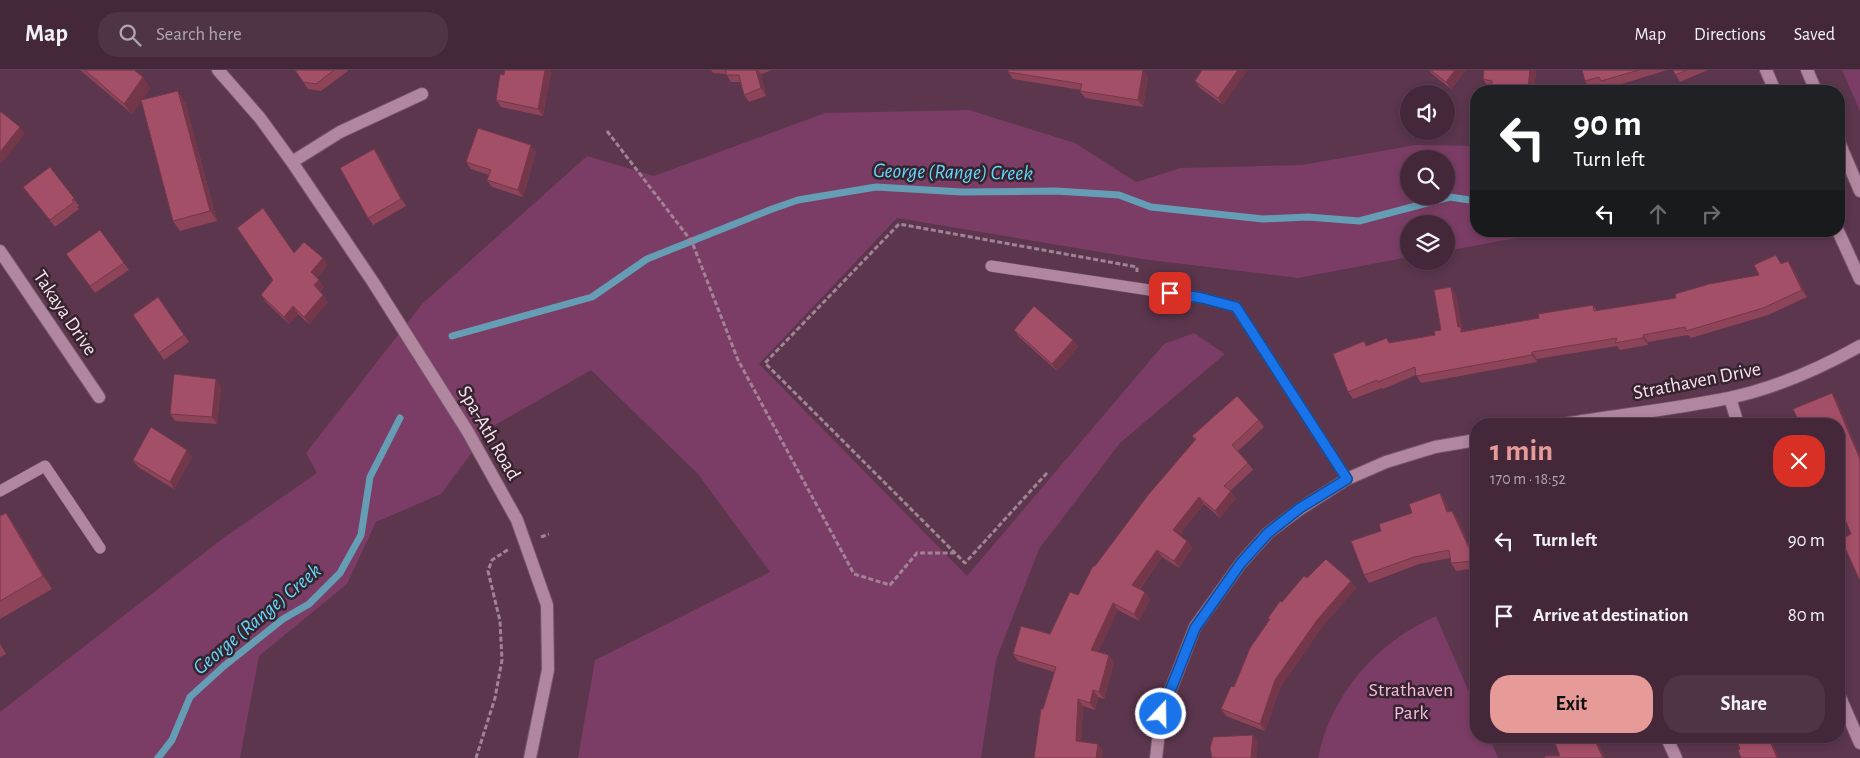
<!DOCTYPE html>
<html lang="en">
<head>
<meta charset="utf-8">
<style>
  body { margin:0; font-family:"Alegreya Sans",sans-serif; background:#4e3445; color:#f1f3f6; height:100vh; display:flex; flex-direction:column; font-size:19px; white-space:nowrap }
  * { box-sizing:border-box; margin:0 }
  p { font-size:16px; color:#afa6af }
  .icon { flex:none; width:28px; height:28px; fill:none; stroke:currentColor; stroke-width:2; stroke-linecap:round; stroke-linejoin:round }
  .map { position:relative; flex:1; overflow:hidden }
  .sheet { position:absolute; left:1470px; top:348px; width:375px; height:325px; display:flex; flex-direction:column; background:#44283a; border-radius:20px; box-shadow:0 2px 8px #0003,0 0 0 1px #5c4454 }
  .sheet>* { flex:none }
  .hud { position:absolute; left:1470px; top:15px; width:375px; height:152px; border-radius:20px; box-shadow:0 2px 8px #0003,0 0 0 1px #5c4454; background:#202124; color:#fff; overflow:hidden }
  .controls { position:absolute; left:1400px; top:15px; display:grid; gap:10px }
  .controls a { display:grid; place-items:center; width:55px; height:55px; border-radius:50%; background:#44283a; box-shadow:0 2px 8px #0003,0 0 0 1px #5c4454; font-size:25px }
  .pin { position:absolute; display:grid; place-items:center; width:42px; height:42px; color:#fff; margin:-21px; border-radius:10px; box-shadow:0 2px 8px #0006 }
  .me { position:absolute; width:55px; margin:-28px; rotate:21deg; stroke-linejoin:round; filter:drop-shadow(0 0 4px #0008) }
  .turn { display:flex; align-items:center; gap:18px; height:105px; padding:0 20px; font-size:22px }
  .turn .icon { width:65px; height:65px; stroke-width:2.5 }
  .turn b { display:block; font-size:35px; line-height:42px }
  .lanes { display:flex; align-items:center; height:48px; padding:0 20px; background:#0003; justify-content:center; gap:25px; direction:ltr }
  .lanes .off { opacity:.35 }
  .round { display:grid; place-items:center; flex:none; width:52px; height:52px; border-radius:20px; background:#4e3445 }
  .overview { display:flex; align-items:center; justify-content:space-between; height:85px; padding:0 20px }
  h1 { font-size:30px; font-weight:600; line-height:38px; color:#e69b98 }
  .primary-button { display:flex; gap:10px; margin-top:auto; padding:10px 20px }
  .primary-button a { flex:1; height:58px; border-radius:20px; background:#e69b98; color:#111; font-size:20px; font-weight:600; line-height:58px; text-align:center }
  .primary-button a+a { background:#4e3445; color:#f1f3f6 }
  ul { padding:0; list-style:none }
  li { display:flex; align-items:center; gap:15px; height:75px; padding:0 20px }
  li div { flex:1 }
  li b { display:block; font-size:19px }
  li em { font-style:normal }
  header { display:flex; align-items:center; gap:30px; box-sizing:border-box; height:70px; padding:0 25px; background:#44283a; border-bottom:1px solid #5c4454 }
  header strong { font-size:24px }
  nav { display:flex; gap:28px; margin-inline-start:auto; font-size:18px }
  .search { width:350px; height:45px; background:#4e3445; display:flex; align-items:center; gap:12px; box-sizing:border-box; padding:0 18px; border-radius:20px; color:#afa6af; font-size:19px }
  .map>svg:first-child { display:block }
</style>
</head>
<body>
<header>
<strong>Map</strong>
<div class="search"><svg class="icon" aria-label="search" viewBox="0 0 24 24"><circle cx="10" cy="10" r="6"/><path d="M15 15l6 6"/></svg>Search here</div>
<nav><a>Map</a><a>Directions</a><a>Saved</a></nav>
</header>
<div class="map">
<svg width="1860" height="688" viewBox="0 0 1860 688">
  <rect width="100%" height="100%" fill="#5b364d"/>
  <path fill="#7b3d65" fill-rule="evenodd" d="M1842,0H1860V41Z
    M969,40L1075,73L1136,112L1181,98L1302,95L1416,75L1476,76V161H1555L1446,181V154H1409V187L1298,208L1142,189L897,148L759,294L967,506L1164,274L1194,263L1225,284L1120,373L1039,479L996,590L981,688H578L595,590L770,502L698,404L591,300L490,358L441,424L376,452L347,514L259,586L240,688H0V642L222,469L317,403L306,383L422,234L587,86L654,106L825,43ZM1409,89H1446V126H1409Z
    M1436,546L1476,638V666H1489L1498,688H1318C1331,624 1377,572 1436,546Z"/>
  <g fill="none" stroke-linecap="round" stroke-linejoin="round">
    <path stroke="#649db4" stroke-width="7" d="M452,266L592,227L647,189L772,139L798,130L876,117L962,122L1056,121L1119,125L1151,137L1263,149L1308,147L1359,151L1450,127L1476,131
      M158,688L172,670L190,627L224,596L283,549L309,534L340,503L361,465L370,407L400,348"/>
    <g stroke="#745468" stroke-width="12">
      <path id="lane" d="M991,196L1202,228L1236,237L1347,409
        M0,421L45,396L100,478"/>
    </g>
    <g stroke="#745468" stroke-width="14">
      <path id="street" d="M218,0L260,48L292,92L373,212L468,362L517,450L547,535L548,600L530,688
        M292,92L340,62L422,24
        M0,181L99,327
        M1730,328L1738,354
        M1564,354C1619,345 1675,339 1729,328C1776,318 1819,299 1860,276
        M1839,625L1860,673
        M1666,666L1676,688
        M1156,688L1161,645L1195,557L1241,493L1268,463L1300,439L1347,409L1386,392L1435,377L1476,370"/>
    </g>
    <g stroke="#745468" stroke-width="14">
      <path id="secondary" d="M1766,0L1775,21
        M1807,0L1816,21
        M1839,72L1860,121
        M1838,161L1860,209"/>
    </g>
    <path stroke="#a28396" stroke-width="3" stroke-dasharray="5 2.5" stroke-linecap="butt" d="M607,61L692,172L738,290L854,504L890,515L917,483H955
      M1047,403L965,493L765,293L899,154L1137,197V202
      M541,467L549,464
      M476,688L495,628L502,590L500,551L488,501L492,490L509,479"/>
    <use href="#lane" stroke="#b1869f" stroke-width="11"/>
    <use href="#street" stroke="#b1869f" stroke-width="12"/>
    <use href="#secondary" stroke="#b1869f" stroke-width="12"/>
  </g>
  <path fill="#8d4459" d="M80,0H134L150,18L132,44Z
    M295,0H348V1L321,21L308,19Z
    M505,0H550L551,2L543,46L501,37L496,30L504,5Z
    M711,0H772L761,4L766,26L749,32L744,25L740,12H731L726,4L713,3Z
    M1143,0L1148,7L1143,37L1085,28L1080,21L1081,20L1013,9L1008,2Z
    M1202,0L1223,35L1200,18L1195,11Z
    M1429,0H1466L1451,19L1432,4Z
    M1536,0L1534,21H1493L1491,17H1488L1483,9Z
    M1582,0H1667L1606,19L1603,14L1590,19L1585,11Z
    M1673,0H1708L1680,12Z
    M185,31L217,151L180,161L173,151Z
    M374,79L379,86L406,136L373,155L368,148Z
    M536,82L523,127L492,117L487,110L489,105L471,99L466,92Z
    M50,97L79,136L77,137L79,139L55,157L23,117Z
    M100,160L129,200L95,223L71,191Z
    M294,183L323,188L327,195L317,208L324,217L320,221L328,232L309,254L298,244L289,254L266,232L261,225Z
    M1781,192L1782,194L1793,198L1807,227L1768,245L1691,268L1688,265L1648,272V275L1620,280L1617,276L1537,289V292L1421,313L1416,305L1383,319L1382,318L1353,329L1348,322L1364,271L1367,276L1435,265L1441,260L1456,224L1462,259L1464,261L1539,248L1593,235L1597,241L1676,228L1759,205Z
    M158,227L189,272L164,290L133,245Z
    M1014,260L1073,270L1078,277L1057,301L1019,267Z
    M221,316L217,354L175,351L170,344Z
    M1259,350L1264,357L1238,381L1248,393L1253,400L1230,421L1236,428L1220,448L1204,434L1179,465L1187,471L1192,478L1179,498L1162,487L1140,519L1145,522L1150,529L1139,551L1118,540L1098,582L1114,592L1104,629L1098,627L1095,640L1083,636L1081,672L1103,681L1034,688L1043,639L1054,602L1018,591L1013,584L1050,564L1078,525L1095,496L1195,370L1192,366Z
    M192,387L174,419L138,397L133,390Z
    M1440,423L1445,430L1449,442L1457,448L1476,490V498L1456,501L1451,493L1450,488L1419,494L1369,513L1364,505L1381,461L1412,443Z
    M6,443L15,456L52,519L0,549V446Z
    M1307,508L1351,511L1356,518L1322,557L1280,618L1265,661L1226,646L1221,639L1270,550L1268,548Z
    M0,574L6,584L0,587Z"/>
  <path fill="#733749" d="M545,0H550L551,2L543,46L538,39Z
    M756,0H758L761,4L766,26L761,18Z
    M1143,0L1148,7L1143,37L1138,30Z
    M1238,0H1248L1223,35L1218,28Z
    M1455,0H1466L1451,19L1446,12Z
    M1530,0H1536L1534,21H1531L1528,18Z
    M143,7L150,18L132,44L124,34Z
    M1511,15L1515,21H1511L1509,20Z
    M178,21L185,31L217,151L210,141Z
    M20,57L25,64L0,95V82Z
    M531,75L536,82L523,127L518,120Z
    M374,79L379,86L406,136L401,129Z
    M323,188L327,195L316,209L311,202Z
    M1788,191L1793,198L1807,227L1802,220Z
    M319,210L324,217L319,222L314,215Z
    M1451,217L1456,224L1462,259L1466,264V269L1458,257Z
    M323,225L328,232L309,254L304,247Z
    M293,236L298,244L289,254L284,247Z
    M1643,265L1648,272V275L1643,268Z
    M1073,270L1078,277L1057,301L1052,294Z
    M1532,282L1537,289V292L1532,285Z
    M216,309L221,316L217,354L212,347Z
    M1832,323L1837,330L1860,384V389Z
    M187,380L192,387L174,419L170,412Z
    M1231,421L1236,428L1220,448L1215,441Z
    M1440,423L1445,430L1452,449L1447,442Z
    M1199,427L1204,434L1178,467L1173,460Z
    M1452,441L1457,448L1476,490V492Z
    M6,443L15,456L52,519L43,506Z
    M1187,471L1192,478L1179,498L1174,491Z
    M1157,480L1162,487L1137,522L1132,515Z
    M1351,511L1356,518L1322,557L1280,618L1265,661L1260,654L1275,610L1317,550Z
    M1145,522L1150,529L1139,551L1134,544Z
    M1113,533L1118,540L1096,587L1091,580Z
    M1109,585L1114,592L1104,629L1099,622Z
    M1093,620L1098,627L1095,640L1090,633Z
    M1078,629L1083,636L1081,678L1076,671Z
    M1253,665L1258,672L1257,688H1251Z
    M1593,666H1595L1605,688H1603Z
    M1768,666H1770L1779,688H1777Z
    M1098,674L1103,681L1102,688H1096Z"/>
  <path fill="#a44f68" stroke="#733749" d="M85,0H134L143,7L124,34Z
    M295,0H334L316,14L303,12Z
    M505,0H545L538,39L496,30L500,4L504,5Z
    M726,0H756L761,18L744,25L739,5H726Z
    M1008,0H1143L1138,30L1080,21L1082,14L1008,2Z
    M1202,0H1238L1218,28L1195,11Z
    M1430,0H1455L1446,12Z
    M1484,0H1530L1528,18L1511,15L1509,20L1491,18L1492,11L1483,9Z
    M1582,0H1639L1601,11L1599,7L1585,11Z
    M1673,0H1687L1675,5Z
    M178,21L210,141L173,151L141,30Z
    M0,41L20,57L0,82Z
    M478,58L531,75L518,120L487,110L491,100L466,92Z
    M374,79L401,129L368,148L340,98Z
    M50,97L74,128L72,130L74,132L50,150L23,117Z
    M263,138L294,183L304,172L323,188L311,202L319,210L314,215L323,225L304,247L293,236L284,247L261,225L273,210L237,158Z
    M100,160L124,193L90,216L66,184Z
    M1776,185L1781,194L1788,191L1802,220L1763,238L1686,261L1685,257L1643,265V268L1615,273L1617,268L1532,282V285L1416,306L1415,297L1378,312L1377,310L1348,322L1333,284L1364,271L1366,276L1387,268L1389,273L1435,265L1434,261L1441,260L1434,220L1451,217L1458,257H1461V262L1539,248L1538,244L1593,235L1594,241L1676,228L1675,224L1709,214L1759,205L1754,195Z
    M158,227L184,265L159,283L133,245Z
    M1034,236L1073,270L1052,294L1014,260Z
    M174,304L216,309L212,347L170,344Z
    M1832,323L1860,389V511L1841,469L1851,464L1839,435V354H1800L1793,339Z
    M1237,326L1259,350L1232,375L1248,393L1224,416L1231,421L1215,441L1199,427L1173,460L1187,471L1174,491L1157,480L1132,515L1145,522L1134,544L1113,533L1091,580L1109,585L1099,622L1093,620L1090,633L1078,629L1076,671L1098,674L1096,688H1034L1041,639H1043L1056,597L1013,584L1021,556L1050,564L1070,522L1078,525L1093,496H1095L1148,425L1196,369L1192,366Z
    M151,357L187,380L170,412L133,390Z
    M1440,423L1447,442L1452,441L1475,491L1451,493L1449,480L1414,487L1364,505L1351,471L1381,461L1379,454L1412,443L1409,434Z
    M6,443L43,506L0,531V446Z
    M1326,489L1351,511L1317,550L1275,610L1260,654L1221,639L1231,616L1234,617L1250,578L1270,549L1268,548L1280,531L1282,532L1304,506L1307,508Z
    M1253,665L1251,688H1212L1210,678L1213,667Z
    M1552,666H1593L1603,688H1545V686H1560Z
    M1735,666H1768L1777,688H1741L1738,680L1740,679Z"/>
  <g fill="none" stroke-linecap="round" stroke-linejoin="round">
    <g stroke="#114b97" stroke-width="12">
      <path id="route" d="M1161,644L1195,558L1241,493L1268,463L1300,438L1347,409L1236,237L1202,228L1170,223"/>
    </g>
    <use href="#route" stroke="#1a73e8" stroke-width="9"/>
  </g>
  <g text-anchor="middle" dominant-baseline="central" stroke-width="5" stroke-linejoin="round" paint-order="stroke">
    <g font-size="20" fill="#fbe3f1" stroke="#35242e">
      <text transform="translate(65 243) rotate(56)">Takaya Drive</text>
      <text transform="translate(1697 311) rotate(-11)">Strathaven Drive</text>
      <text transform="translate(489 363) rotate(60)">Spa-Ath Road</text>
    </g>
    <g font-size="20" fill="#f8b9df" stroke="#35242e">
      <text x="1411" y="620">Strathaven<tspan x="1411" dy="23">Park</tspan></text>
    </g>
    <g font-size="21" font-style="italic" fill="#63d6fc" stroke="#35242e">
      <text transform="translate(953 102) rotate(1)">George (Range) Creek</text>
      <text transform="translate(257 549) rotate(-40)">George (Range) Creek</text>
    </g>
  </g>
</svg>
<div class="controls">
<a><svg class="icon" aria-label="sound" viewBox="0 0 24 24"><path d="M4 9h4l5-4v14l-5-4H4zM17 9q2 3 0 6"/></svg></a>
<a><svg class="icon" aria-label="search" viewBox="0 0 24 24"><circle cx="10" cy="10" r="6"/><path d="M15 15l6 6"/></svg></a>
<a><svg class="icon" aria-label="layers" viewBox="0 0 24 24"><path d="M12 4l9 5-9 5-9-5zM3 14l9 5 9-5"/></svg></a>
</div>
<div class="pin" style="left:1170px;top:223px;background:#d93025"><svg class="icon" aria-label="arrive" viewBox="0 0 24 24"><path d="M6 21V4h12l-3 4 3 4H6"/></svg></div>
<svg class="me" style="left:1161px;top:644px" viewBox="-20 -20 40 40"><circle r="17" fill="#1a73e8" stroke="#fff" stroke-width="3"/><path d="M0-11L8 9 0 5-8 9z" fill="#fff"/></svg>
<div class="hud">
<div class="turn"><svg class="icon" aria-label="left" viewBox="0 0 24 24"><path d="M17 20v-9H6M10 6l-5 5 5 5"/></svg><div><b>90 m</b>Turn left</div></div>
<div class="lanes"><svg class="icon" aria-label="left" viewBox="0 0 24 24"><path d="M17 20v-9H6M10 6l-5 5 5 5"/></svg><svg class="icon off" aria-label="ahead" viewBox="0 0 24 24"><path d="M12 20V5M6 11l6-6 6 6"/></svg><svg class="icon off" aria-label="right" viewBox="0 0 24 24"><path d="M7 20v-9h11M14 6l5 5-5 5"/></svg></div>
</div>
<section class="sheet">
<div class="overview"><div><h1>1 min</h1><p>170 m · 18:52</p></div><a class="round" style="background:#d93025;color:#fff"><svg class="icon" aria-label="close" viewBox="0 0 24 24"><path d="M6 6l12 12M18 6L6 18"/></svg></a></div>
<ul>
<li><svg class="icon" aria-label="left" viewBox="0 0 24 24"><path d="M17 20v-9H6M10 6l-5 5 5 5"/></svg><div><b>Turn left</b></div><em>90 m</em></li>
<li><svg class="icon" aria-label="arrive" viewBox="0 0 24 24"><path d="M6 21V4h12l-3 4 3 4H6"/></svg><div><b>Arrive at destination</b></div><em>80 m</em></li>
</ul>
<div class="primary-button"><a>Exit</a><a>Share</a></div>
</section>
</div>
</body>
</html>
